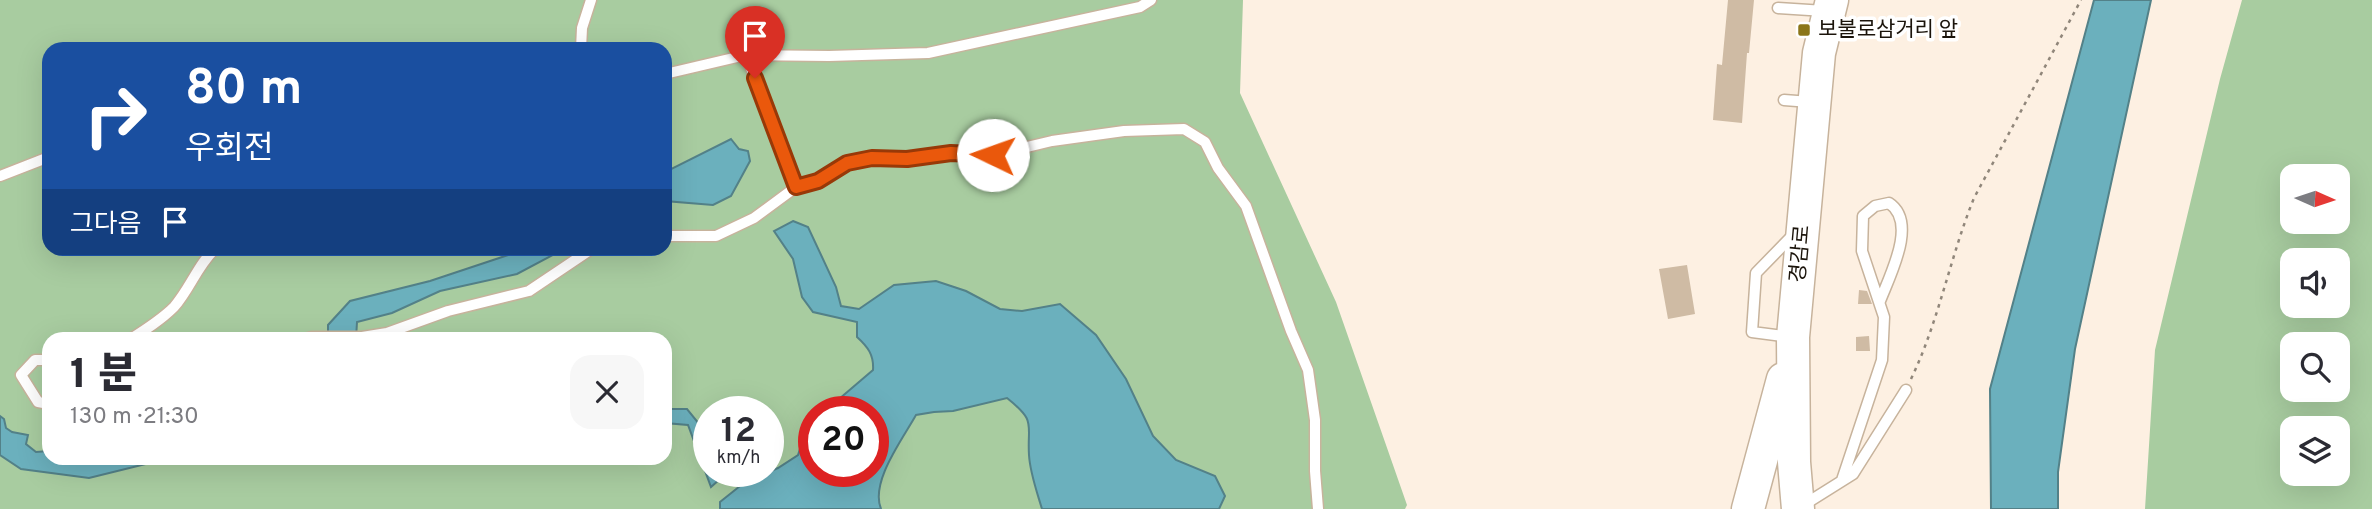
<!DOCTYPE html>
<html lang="ko">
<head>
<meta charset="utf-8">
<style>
  body { margin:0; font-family:Overpass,"Noto Sans KR",sans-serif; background:#f7f7f7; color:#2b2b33; height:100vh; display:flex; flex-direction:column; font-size:26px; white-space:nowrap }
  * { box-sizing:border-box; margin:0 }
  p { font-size:23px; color:#7c7c81 }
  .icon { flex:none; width:38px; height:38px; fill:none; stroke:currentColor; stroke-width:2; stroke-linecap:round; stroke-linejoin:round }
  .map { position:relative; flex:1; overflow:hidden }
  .panel { position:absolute; left:42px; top:332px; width:630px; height:133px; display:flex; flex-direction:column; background:#fff; border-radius:21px; box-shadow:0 7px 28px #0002 }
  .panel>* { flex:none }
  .hud { position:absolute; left:42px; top:42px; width:630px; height:214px; border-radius:21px; box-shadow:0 7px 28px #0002; background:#1a4fa0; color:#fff; overflow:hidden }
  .needle { width:46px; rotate:93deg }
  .controls { position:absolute; left:2280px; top:164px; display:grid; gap:14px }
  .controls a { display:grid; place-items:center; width:70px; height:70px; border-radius:14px; background:#fff; box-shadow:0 7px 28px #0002; font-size:35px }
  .speed { position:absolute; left:693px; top:396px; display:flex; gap:14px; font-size:35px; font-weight:700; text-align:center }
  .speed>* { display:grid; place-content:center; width:91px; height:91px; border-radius:50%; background:#fff; box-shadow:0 7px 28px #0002; line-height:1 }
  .speed small { font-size:18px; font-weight:400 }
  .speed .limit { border:10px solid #d22; background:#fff; color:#111 }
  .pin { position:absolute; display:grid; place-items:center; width:60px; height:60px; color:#fff; margin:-72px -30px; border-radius:50% 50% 50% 0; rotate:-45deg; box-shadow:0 0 7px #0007 }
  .pin .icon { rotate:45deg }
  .me { position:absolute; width:77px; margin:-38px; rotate:273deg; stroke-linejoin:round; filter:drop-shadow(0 0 5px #0008) }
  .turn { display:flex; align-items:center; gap:24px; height:147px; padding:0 28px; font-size:32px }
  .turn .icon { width:91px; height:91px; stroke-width:2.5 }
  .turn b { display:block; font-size:49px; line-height:60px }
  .then { display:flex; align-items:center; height:66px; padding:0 28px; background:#0003; gap:14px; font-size:26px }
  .round { display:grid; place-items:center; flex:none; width:74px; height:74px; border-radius:21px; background:#f7f7f7 }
  .headline { display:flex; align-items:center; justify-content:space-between; height:119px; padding:0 28px }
  h1 { font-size:42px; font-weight:800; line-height:52px }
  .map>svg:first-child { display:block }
</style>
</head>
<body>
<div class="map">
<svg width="2372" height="509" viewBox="0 0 2372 509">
  <rect width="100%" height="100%" fill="#fdf0e2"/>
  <path fill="#a8cca0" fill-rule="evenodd" d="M0,0H1243L1240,93L1336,302L1407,505L1405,509H0ZM49,49H665V248H49ZM49,340H665V458H49ZM709,411H768V471H709ZM814,411H873V471H814Z
    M2242,0H2372V509H2145L2155,350L2220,79ZM2292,177H2338V222H2292ZM2292,261H2338V306H2292ZM2292,345H2338V390H2292ZM2292,429H2338V474H2292Z"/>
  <path fill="#6bb0bd" stroke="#538188" stroke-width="2" d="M2094,0H2151L2075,349L2058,472V509H1991L1990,389Z
    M731,139L739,149L748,151L750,161L731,196L713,205L665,201V172Z
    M793,221L808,227L836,287L841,306L859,309L894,285L936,281L966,291L1000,309L1022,311L1060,304L1096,335L1126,379L1153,436L1176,460L1215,476L1225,496L1219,509H1042C1037,492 1030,473 1029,455C1027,423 1037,422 1007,398L953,411L934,412L916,415C902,440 870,482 881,509H720V502L745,482L778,468L798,455L803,440L814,423V471H873V411H825L873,370C874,355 868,347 857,337V322L813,312L802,297L793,259L774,231Z
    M526,249H564L517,274L440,291L392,313L357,322L356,339H328V325L350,301L430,281Z
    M665,409H687L709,436V471H729L711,487L688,425L665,423Z
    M0,416L4,419L6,428L12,432L28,435L26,444L36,452L49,451V458L57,459L61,462L103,458L166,459L89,478L21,469L0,455Z"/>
  <path fill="#cfbba4" d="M1728,0H1754L1749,53H1747L1742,123L1713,120L1717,64L1722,65Z
    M1687,265L1695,314L1668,319L1659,269Z
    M1859,290L1867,291L1872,304H1858Z
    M1869,336L1870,351H1856V337Z"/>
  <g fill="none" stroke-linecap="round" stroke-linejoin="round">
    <g stroke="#c7b39c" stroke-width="13">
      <path id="lane" d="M1778,8L1825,11
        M581,49L582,28L591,0
        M665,74L746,55L829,56L928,53L1140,7L1151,0
        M1784,100L1810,102
        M0,176L49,157
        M796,187L818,181L847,163L872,157L907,159L951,153L994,155L1052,141L1124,131L1184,129L1205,142L1218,168L1246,206L1291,331L1308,370L1315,420V471L1318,509
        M665,236H716L754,218L796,187L746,55
        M1791,337L1752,332L1756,273L1794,234
        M129,340C145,330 161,320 174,307C190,289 198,264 216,248
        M300,340L312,337H362L387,333L448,311L529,291L593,248
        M49,360H35L21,375L38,402L49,404
        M1842,480L1882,360L1884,317L1862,251L1863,216L1875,206L1889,203C1918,222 1890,275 1880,301
        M1802,506L1853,474L1906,390"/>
    </g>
    <g stroke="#c7b39c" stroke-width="35">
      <path id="primary" d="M1748,509L1783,379
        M1798,509L1794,462L1793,337L1819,53L1832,0"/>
    </g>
    <path stroke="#90867a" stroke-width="2.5" stroke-dasharray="3.5 5" stroke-linecap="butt" d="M1911,379C1939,321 1950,257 1974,198L2081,0"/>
    <use href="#lane" stroke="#fff" stroke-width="10"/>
    <use href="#primary" stroke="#fff" stroke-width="32"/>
  </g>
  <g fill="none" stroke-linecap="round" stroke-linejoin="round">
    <g stroke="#983908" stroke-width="18">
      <path id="route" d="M755,78L796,187L818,181L847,163L872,158L907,159L951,153L993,155"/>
    </g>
    <use href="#route" stroke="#ea580c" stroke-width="12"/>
  </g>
  <rect fill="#8b7518" stroke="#fff" stroke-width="2.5" x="1797" y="23" width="14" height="14" rx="3.5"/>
  <g text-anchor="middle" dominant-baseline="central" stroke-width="7" stroke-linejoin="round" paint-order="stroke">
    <g font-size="21" fill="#1b140b" stroke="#fff" text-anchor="start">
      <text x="1818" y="30">보불로삼거리 앞</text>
    </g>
    <g font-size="21" fill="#1b140b" stroke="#fff">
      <text transform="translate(1801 254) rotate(-85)">경감로</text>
    </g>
  </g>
</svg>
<div class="controls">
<a><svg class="needle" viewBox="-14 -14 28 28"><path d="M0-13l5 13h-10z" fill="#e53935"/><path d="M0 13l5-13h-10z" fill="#7c7c81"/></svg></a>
<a><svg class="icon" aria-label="sound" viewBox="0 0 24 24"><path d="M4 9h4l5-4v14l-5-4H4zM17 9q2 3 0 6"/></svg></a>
<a><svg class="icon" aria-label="search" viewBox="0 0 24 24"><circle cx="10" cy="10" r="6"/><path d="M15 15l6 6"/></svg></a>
<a><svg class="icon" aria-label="layers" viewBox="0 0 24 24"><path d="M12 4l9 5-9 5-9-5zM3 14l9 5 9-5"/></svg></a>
</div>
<div class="speed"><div>12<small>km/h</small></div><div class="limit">20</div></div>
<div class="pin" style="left:755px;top:78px;background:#d93025"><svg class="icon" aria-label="arrive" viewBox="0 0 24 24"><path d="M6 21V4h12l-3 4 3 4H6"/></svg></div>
<svg class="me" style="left:993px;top:155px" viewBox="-20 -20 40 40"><circle r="19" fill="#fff"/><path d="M0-13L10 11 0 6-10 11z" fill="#ea580c"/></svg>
<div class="hud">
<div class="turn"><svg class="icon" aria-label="right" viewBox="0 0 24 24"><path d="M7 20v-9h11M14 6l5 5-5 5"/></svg><div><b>80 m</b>우회전</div></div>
<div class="then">그다음<svg class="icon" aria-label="arrive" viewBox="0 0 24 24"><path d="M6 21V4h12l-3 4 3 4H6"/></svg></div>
</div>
<section class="panel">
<div class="headline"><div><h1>1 분</h1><p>130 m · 21:30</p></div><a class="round"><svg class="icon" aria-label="close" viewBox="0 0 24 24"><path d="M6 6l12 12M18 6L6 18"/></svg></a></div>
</section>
</div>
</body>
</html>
